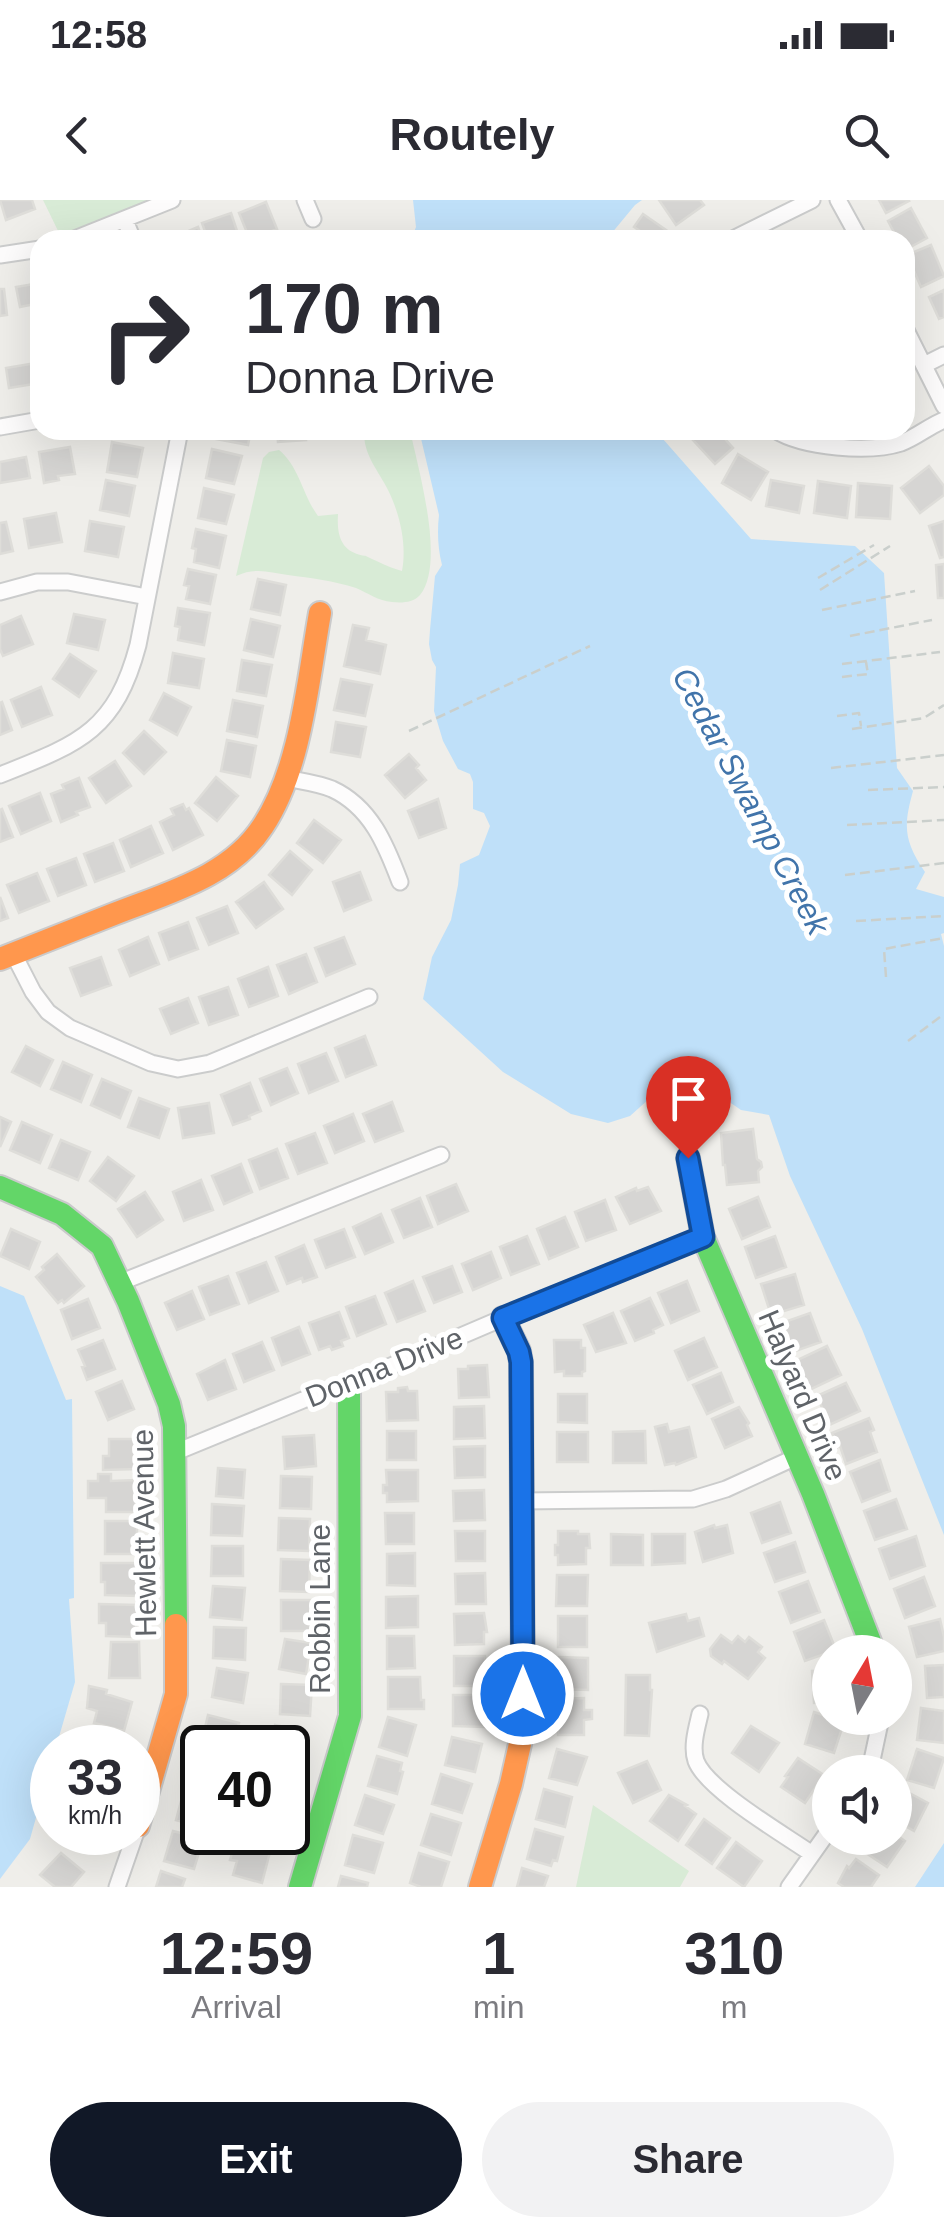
<!DOCTYPE html>
<html lang="en">
<head>
<meta charset="utf-8">
<style>
  body { margin:0; font-family:Helvetica,sans-serif; background:#f2f2f3; color:#2b2b33; height:100vh; display:flex; flex-direction:column; font-size:38px; white-space:nowrap }
  * { box-sizing:border-box; margin:0 }
  p { font-size:32px; color:#7c7c81 }
  .icon { flex:none; width:55px; height:55px; fill:none; stroke:currentColor; stroke-width:2; stroke-linecap:round; stroke-linejoin:round }
  .map { position:relative; height:1687px; overflow:hidden }
  .panel { display:flex; flex-direction:column; background:#fff; flex:1 }
  .panel>* { flex:none }
  .guide { position:absolute; left:30px; top:30px; width:885px; height:210px; border-radius:30px; box-shadow:0 10px 40px #0002; background:#fff; color:#2b2b33; overflow:hidden }
  .needle { width:65px; rotate:10deg }
  .buttons { position:absolute; left:812px; top:1435px; display:grid; gap:20px }
  .buttons a { display:grid; place-items:center; width:100px; height:100px; border-radius:50%; background:#fff; box-shadow:0 10px 40px #0002; font-size:50px }
  .speed { position:absolute; left:30px; top:1525px; display:flex; gap:20px; font-size:50px; font-weight:700; text-align:center }
  .speed>* { display:grid; place-content:center; width:130px; height:130px; border-radius:50%; background:#fff; box-shadow:0 10px 40px #0002; line-height:1 }
  .speed small { font-size:25px; font-weight:400 }
  .speed .limit { border:5px solid #111; border-radius:15px; background:#fff; color:#111 }
  .pin { position:absolute; display:grid; place-items:center; width:85px; height:85px; color:#fff; margin:-102px -42px; border-radius:50% 50% 50% 0; rotate:-45deg; box-shadow:0 0 10px #0007 }
  .pin .icon { rotate:45deg }
  .me { position:absolute; width:110px; margin:-55px; rotate:0deg; stroke-linejoin:round; filter:drop-shadow(0 0 8px #0008) }
  .turn { display:flex; align-items:center; gap:35px; height:210px; padding:0 50px; font-size:45px }
  .turn .icon { width:130px; height:130px; stroke-width:2.5 }
  .turn b { display:block; font-size:70px; line-height:85px }
  .eta { display:flex; justify-content:space-evenly; align-items:center; height:170px; text-align:center }
  .eta b { font-size:60px; font-weight:700; line-height:70px }
  .primary-button { display:flex; gap:20px; margin-top:auto; padding:20px 50px }
  .primary-button a { flex:1; height:115px; border-radius:60px; background:#111827; color:#fff; font-size:40px; font-weight:700; line-height:115px; text-align:center }
  .primary-button a+a { background:#f2f2f3; color:#2b2b33 }
  .status { display:flex; justify-content:space-between; align-items:center; height:70px; padding:0 50px; background:#fff; direction:ltr }
  .status svg { height:28px; fill:currentColor }
  header { display:flex; justify-content:space-between; align-items:center; height:130px; padding:0 50px; background:#fff; font-size:45px; font-weight:700 }
  .map>svg:first-child { display:block }
</style>
</head>
<body>
<div class="status"><b>12:58</b><svg viewBox="0 0 49 12"><path d="M0 12V9h3v3zM5 12V6h3v6zM10 12V3h3v9zM15 12V0h3v12zM26 1h20v11H26zM47 4h2v5h-2z"/></svg></div>
<header><svg class="icon" aria-label="back" viewBox="0 0 24 24"><path d="M15 5l-7 7 7 7"/></svg>Routely<svg class="icon" aria-label="search" viewBox="0 0 24 24"><circle cx="10" cy="10" r="6"/><path d="M15 15l6 6"/></svg></header>
<div class="map">
<svg width="944" height="1687" viewBox="0 0 944 1687">
  <rect width="100%" height="100%" fill="#efeeea"/>
  <path fill="#d8ebd6" d="M43,0H161L62,39Z
    M364,230H410C418,268 446,363 420,395C413,403 401,403 392,402C378,401 368,393 356,388C334,381 311,378 288,375C269,372 255,367 236,376L263,258L269,252L279,250C299,266 303,296 318,316L338,314C337,331 339,348 357,354C370,358 360,353 372,359C383,364 391,368 402,371C407,345 400,314 388,290C378,270 363,255 364,230Z
    M593,1605L689,1671L680,1687H576Z"/>
  <path fill="#bfe0f9" d="M413,0H642L635,5L611,34L610,40H411L416,27Z
    M419,230H655L751,339L855,346L884,373L897,568L913,591C903,627 904,641 925,672L916,689L944,697V733L941,734L944,746V1335L862,1129L790,976L769,915L741,910L722,897L702,895L649,899L630,916L608,923L571,914L503,872L423,799L432,757L451,720L458,685L460,664L479,655L490,626L484,613L473,609V582L470,574L458,569L443,541L434,511L436,467L432,460L429,444L430,430L435,376L442,365C438,349 437,332 439,315Z
    M0,1086L24,1096L66,1200L72,1199L74,1398L69,1399L75,1482L56,1547L52,1548V1561L30,1639L0,1679Z
    M944,1643V1687H915Z"/>
  <path fill="#d6d5d3" stroke="#deddd9" stroke-width="2.5" d="M0,0H32L35,9L6,20Z
    M659,0H700L704,5L676,25Z
    M879,0H908L909,1L886,13Z
    M266,2L277,29L250,40L239,13Z
    M911,8L927,38L905,50V40H898L888,21Z
    M231,13L240,40H208L202,23Z
    M643,14L669,32L663,40H633L640,31L634,27Z
    M198,27L203,40H171L170,39Z
    M931,45L944,76L921,87L907,55Z
    M40,83V103L20,107L16,87Z
    M0,89H4L7,115L0,116Z
    M944,90V117L939,119L929,97Z
    M36,163L40,183L9,188L6,168Z
    M218,230H251L248,245L216,239Z
    M277,230H305L306,240L278,242Z
    M705,230H717L733,248L715,264L693,240Z
    M112,242L143,248L137,277L107,272Z
    M70,247L75,274L58,276L59,280L44,283L39,252Z
    M212,249L242,256L234,284L206,278Z
    M738,254L768,272L751,300L722,283Z
    M26,257L30,278L0,283V262Z
    M929,266L944,286V295L920,313L901,288Z
    M106,280L135,286L129,316L100,310Z
    M771,280L804,286L799,313L766,306Z
    M818,281L851,286L847,318L814,313Z
    M858,283L892,286L890,319L856,317Z
    M204,288L234,295L226,324L198,318Z
    M56,313L62,342L29,348L24,319Z
    M90,321L124,327L118,357L85,351Z
    M944,321V357L940,358L929,326Z
    M6,322L13,351L0,354V323Z
    M196,329L226,336L219,368L194,362L196,349L192,348Z
    M944,364V398H938L936,365Z
    M188,369L216,375L210,404L186,399L189,386L184,385Z
    M258,379L286,385L280,415L251,409Z
    M178,408L210,413L204,445L178,440L180,427L175,426Z
    M74,414L105,420L98,450L67,443Z
    M21,416L33,444L3,456L0,449V425Z
    M251,419L280,426L273,457L244,450Z
    M353,425L369,428L366,440L386,445L380,474L344,466Z
    M173,453L204,459L199,488L168,483Z
    M70,454L96,471L79,497L53,479Z
    M242,460L272,465L266,496L237,491Z
    M341,479L372,485L365,516L334,510Z
    M41,487L52,515L22,527L11,500Z
    M164,493L191,507L177,535L150,520Z
    M233,500L263,506L257,537L227,531Z
    M2,502L12,530L0,535V503Z
    M336,522L366,527L360,557L331,552Z
    M144,531L166,552L144,574L123,553Z
    M227,540L256,546L250,577L221,571Z
    M409,554L419,565L416,568L426,580L405,598L385,575Z
    M115,561L131,586L106,603L89,578Z
    M216,577L238,596L217,621L195,603Z
    M79,578L90,607L76,612L78,615L61,622L51,594L64,589L62,585Z
    M40,593L51,621L21,634L9,606Z
    M438,599L446,628L419,638L408,611Z
    M183,604L186,610L189,608L203,635L173,650L160,622L174,615L171,609Z
    M2,609L13,637L0,642V610Z
    M314,620L341,640L323,663L297,643Z
    M151,626L163,653L131,667L120,640Z
    M113,643L124,671L95,682L84,654Z
    M290,651L312,670L292,695L269,675Z
    M76,658L86,685L58,696L47,669Z
    M360,672L371,700L344,711L333,682Z
    M37,673L49,701L19,713L7,685Z
    M264,682L283,709L256,728L236,702Z
    M0,697L8,718L0,721Z
    M227,706L238,733L209,745L197,718Z
    M188,722L198,749L169,760L159,733Z
    M148,737L159,764L130,776L119,750Z
    M344,737L355,764L326,776L315,748Z
    M306,754L317,782L289,794L277,765Z
    M101,757L111,785L81,796L70,768Z
    M268,767L278,796L249,807L238,779Z
    M228,787L238,815L209,825L199,797Z
    M188,798L198,823L171,834L160,809Z
    M365,836L376,865L346,877L335,848Z
    M26,846L53,860L40,886L12,872Z
    M326,853L338,881L309,893L298,864Z
    M63,862L92,875L81,902L51,889Z
    M287,868L298,893L271,905L260,879Z
    M102,879L131,891L120,918L91,905Z
    M250,883L261,911L249,916L250,919L233,925L221,895Z
    M139,898L169,909L159,938L128,927Z
    M392,902L403,931L375,942L363,914Z
    M209,903L214,933L183,938L178,908Z
    M353,914L364,941L335,953L324,926Z
    M0,917L11,922L0,947Z
    M22,922L52,935L40,963L10,950Z
    M753,929L757,959L761,962L762,967L758,971L759,982L727,985L725,965H723L721,933Z
    M315,933L327,963L298,974L286,944Z
    M61,940L90,952L78,980L49,968Z
    M277,949L288,978L260,989L249,960Z
    M108,957L134,976L116,1001L90,981Z
    M241,964L252,992L224,1004L212,976Z
    M201,980L213,1010L184,1021L173,992Z
    M456,984L468,1011L438,1024L427,996Z
    M648,987L661,1011L630,1024L616,997L636,988L637,991Z
    M145,992L163,1020L137,1037L118,1009Z
    M758,997L770,1027L742,1039L729,1009Z
    M420,998L432,1027L404,1038L392,1010Z
    M605,1000L616,1030L586,1041L575,1012Z
    M381,1014L393,1042L365,1054L353,1027Z
    M565,1017L578,1047L549,1059L537,1029Z
    M11,1029L40,1042L29,1069L0,1056Z
    M344,1029L355,1057L326,1068L315,1040Z
    M527,1036L539,1064L511,1075L500,1047Z
    M775,1036L786,1067L756,1078L745,1047Z
    M304,1045L317,1077L303,1082L302,1078L287,1084L276,1057Z
    M491,1052L501,1078L473,1090L462,1064Z
    M57,1054L84,1086L64,1103L62,1100L58,1103L36,1077L44,1070L42,1067Z
    M266,1062L278,1091L249,1103L237,1073Z
    M452,1066L462,1092L434,1103L423,1077Z
    M795,1074L804,1105L771,1115L761,1084Z
    M228,1076L239,1104L210,1115L199,1087Z
    M413,1081L425,1111L397,1122L385,1093Z
    M687,1081L699,1111L671,1123L658,1093Z
    M192,1091L204,1119L177,1130L165,1103Z
    M375,1096L386,1124L357,1136L346,1107Z
    M650,1098L663,1125L653,1130L654,1133L635,1141L621,1111Z
    M88,1099L100,1128L72,1139L61,1110Z
    M339,1112L349,1138L341,1141L343,1146L332,1150L330,1146L319,1150L309,1123Z
    M613,1113L626,1143L596,1152L584,1125Z
    M810,1113L821,1142L787,1154L776,1125Z
    M299,1127L310,1154L282,1165L272,1138Z
    M704,1138L717,1167L688,1180L675,1151Z
    M103,1140L115,1169L87,1180L82,1167L85,1166L78,1150Z
    M554,1140H581V1148H585V1171L582,1172V1176H564V1171L555,1172Z
    M262,1142L274,1170L244,1182L233,1154Z
    M827,1146L841,1175L805,1192L791,1163Z
    M225,1160L236,1189L208,1200L197,1174Z
    M487,1165L489,1197L459,1198L458,1169H468V1166Z
    M721,1173L733,1202L707,1214L693,1185Z
    M122,1181L134,1209L108,1220L96,1192Z
    M846,1183L860,1211L827,1226L820,1211L823,1210L817,1196Z
    M407,1187L408,1191H417L418,1220L387,1221L386,1192H398V1188Z
    M558,1194H587V1223L558,1222Z
    M484,1206L485,1238L454,1239V1207Z
    M739,1207L749,1223L747,1225L752,1236L725,1248L712,1219Z
    M869,1218L874,1230L870,1232L877,1252L846,1264L840,1246L838,1247L832,1233Z
    M667,1224L669,1232L689,1227L696,1257L676,1265L675,1263L665,1265L655,1227Z
    M387,1231H416V1260H387Z
    M645,1231L646,1263H613V1232Z
    M557,1232H588V1262H557Z
    M314,1235L316,1266L285,1269L283,1237Z
    M109,1239H138V1250H143V1257H138V1269L103,1270V1256H109Z
    M485,1246V1277L455,1278L454,1247Z
    M880,1260L890,1291L862,1302L850,1272Z
    M218,1268L245,1270L243,1298L216,1296Z
    M386,1270H418V1301L387,1302V1293H383V1285H387Z
    M98,1274H111V1281L136,1280V1312H106V1298H88V1281H98Z
    M281,1276L312,1277L311,1309L280,1308Z
    M484,1290L485,1320L454,1321L453,1291Z
    M896,1299L907,1329L875,1340L864,1311Z
    M780,1302L791,1333L762,1343L751,1313Z
    M212,1304L244,1306L242,1336L211,1335Z
    M385,1313H414V1344H386Z
    M279,1318L310,1319L309,1351L278,1350Z
    M105,1321H137V1354H105Z
    M714,1325L715,1328L727,1325L733,1353L703,1362L695,1332Z
    M455,1331H485V1361H456Z
    M558,1331H578V1334H589L590,1348H586V1364L558,1365V1355H555V1345H558Z
    M611,1334L643,1335V1365H611Z
    M652,1334H685V1363L652,1365Z
    M916,1336L925,1366L890,1379L879,1349Z
    M795,1342L805,1372L775,1382L764,1353Z
    M212,1346H243V1376H211Z
    M415,1353V1386L387,1385V1354Z
    M281,1359L310,1360L309,1392L280,1391Z
    M101,1363H138V1396L105,1395V1382H101Z
    M485,1373L486,1404H456L455,1374Z
    M557,1375H588L587,1406H556Z
    M924,1377L935,1406L905,1418L894,1389Z
    M808,1381L820,1412L791,1423L779,1392Z
    M213,1386L245,1388L242,1420L210,1417Z
    M418,1396V1427L386,1428V1397Z
    M281,1400H311V1431H281Z
    M99,1404L137,1405L136,1437L106,1436V1423H99Z
    M484,1413L487,1432H484V1444L455,1445L454,1414Z
    M686,1414L688,1421L699,1418L704,1436L657,1452L649,1423Z
    M558,1416H587V1447H558Z
    M940,1419L944,1437V1451L917,1457L909,1427Z
    M824,1420L836,1450L805,1461L794,1432Z
    M214,1427L246,1428L245,1460L213,1458Z
    M721,1435L732,1443L738,1436L745,1442L749,1437L762,1447L758,1452L765,1458L748,1479L724,1461L722,1464L711,1456L710,1449Z
    M387,1436H414L415,1468L387,1469Z
    M285,1439L311,1443L306,1474L279,1469Z
    M111,1442H139L140,1478H109Z
    M454,1456H485V1486H454Z
    M559,1457L588,1458V1490L558,1489L556,1470L558,1471Z
    M944,1465V1497L927,1498L925,1466Z
    M217,1468L248,1473L243,1503L212,1497Z
    M830,1470V1502L814,1503L812,1471Z
    M626,1475H650V1490H652L649,1536L625,1535Z
    M388,1477H420L421,1500H424V1509H388Z
    M281,1484L312,1485L310,1516L280,1514Z
    M89,1486L107,1490L106,1494L132,1502L124,1531L94,1523L97,1511L87,1508Z
    M453,1495H485V1527L453,1526Z
    M584,1498V1510H592V1519L584,1520V1535H558L557,1499Z
    M921,1508L944,1511V1543L917,1540Z
    M814,1512L844,1522L834,1553L805,1544Z
    M208,1515L239,1523L233,1548L201,1545Z
    M388,1517L416,1525L407,1556L379,1547Z
    M275,1525L305,1531L299,1562L288,1560V1548H270Z
    M751,1526L779,1543L759,1572L732,1553Z
    M105,1531L120,1535L119,1541L124,1542L123,1548H87L91,1533L103,1536Z
    M452,1537L482,1544L475,1572L445,1565Z
    M557,1549L587,1557L577,1585L549,1578Z
    M917,1549L944,1558L934,1588L907,1580Z
    M196,1550L202,1552V1584L188,1580Z
    M377,1556L402,1563L400,1571L403,1572L397,1594L368,1586Z
    M798,1558L824,1575L805,1603L781,1587L788,1577L785,1576Z
    M647,1561L661,1590L633,1603L618,1573Z
    M441,1574L472,1584L462,1613L432,1604Z
    M544,1589L572,1597L565,1627L536,1619Z
    M902,1589L928,1603L914,1631L895,1620V1602Z
    M184,1590L202,1595V1627L176,1620Z
    M365,1595L394,1605L383,1634L355,1625Z
    M669,1595L687,1605L685,1606L696,1614L678,1641L650,1621Z
    M431,1614L461,1623L451,1655L421,1645Z
    M704,1619L730,1638L712,1664L686,1645Z
    M535,1629L563,1637L557,1661L553,1660L551,1666L527,1659Z
    M173,1631L203,1639L194,1669L164,1661Z
    M65,1632H98L96,1640L93,1639L90,1651L62,1643Z
    M244,1632H277L274,1644Z
    M895,1634L905,1641L887,1667L860,1649L865,1638H895Z
    M353,1635L383,1643L374,1673L345,1665Z
    M736,1642L762,1661L744,1687L717,1668Z
    M235,1643L270,1652L262,1683L233,1675L237,1661L230,1660Z
    M61,1653L84,1672L71,1687H55L40,1675Z
    M419,1653L449,1662L441,1687H421L410,1683Z
    M856,1659L879,1675L871,1687H844L838,1683L847,1666L849,1668Z
    M522,1668L548,1676L544,1687H517Z
    M161,1671L185,1679L182,1687H156Z
    M341,1676L368,1683L367,1687H338Z"/>
  <g fill="none" stroke-linecap="round" stroke-linejoin="round">
    <g stroke="#cbcccc" stroke-width="19">
      <path id="street" d="M305,0L313,19
        M838,0L860,40
        M125,20L133,40
        M72,40L172,0
        M731,40L812,0
        M0,55L40,49
        M905,128L944,206
        M924,165L944,155
        M0,227L40,220
        M775,230C803,248 870,253 901,243C917,237 929,226 944,220
        M0,392L37,382H68L147,397
        M0,575C78,544 115,532 138,445L180,230
        M286,578C300,581 318,583 332,589C371,607 386,645 400,682
        M13,753L33,792L48,812L70,828L151,863L178,869L210,863L369,797
        M119,1083L441,955
        M176,1252L303,1200L349,1184L503,1118L703,1037
        M521,1301L693,1299L726,1289L796,1257
        M700,1514C697,1527 691,1547 696,1561C707,1590 785,1635 812,1654
        M866,1572L871,1565L881,1518
        M117,1687L136,1632
        M789,1687L830,1629"/>
    </g>
    <g stroke="#cacacb" stroke-width="26">
      <path id="fast" d="M688,958L703,1037L813,1294L874,1452
        M0,987L62,1014L102,1046L128,1101L169,1204L174,1226L176,1425
        M300,1687L350,1516L349,1184"/>
    </g>
    <g stroke="#cacacb" stroke-width="26">
      <path id="slow" d="M0,759C38,744 76,729 114,714C167,693 230,677 263,626C301,569 308,480 320,413
        M138,1626L176,1494V1425
        M480,1687L511,1584L520,1544L523,1494L521,1162L519,1151L503,1118"/>
    </g>
    <path stroke="#cacfcc" stroke-width="2.5" stroke-dasharray="10 5" stroke-linecap="butt" d="M818,378L874,345
      M820,390L890,346
      M822,410L915,391
      M850,436L932,420
      M842,464L940,452
      M842,477L868,474L866,462
      M837,516L859,513L861,526
      M852,529L924,518L944,505
      M409,531L590,446
      M831,568L944,555
      M868,590L944,587
      M847,625L944,620
      M845,675L944,663
      M856,721L944,716
      M886,777L884,749L944,738
      M908,841L944,814"/>
    <use href="#street" stroke="#fdfcfc" stroke-width="15"/>
    <use href="#fast" stroke="#63d668" stroke-width="22"/>
    <use href="#slow" stroke="#ff974d" stroke-width="22"/>
  </g>
  <g fill="none" stroke-linecap="round" stroke-linejoin="round">
    <g stroke="#114b97" stroke-width="25">
      <path id="route" d="M523,1494L521,1162L519,1152L503,1118L703,1037L688,958"/>
    </g>
    <use href="#route" stroke="#1a73e8" stroke-width="18"/>
  </g>
  <g text-anchor="middle" dominant-baseline="central" stroke-width="10" stroke-linejoin="round" paint-order="stroke">
    <g font-size="30" fill="#5f6368" stroke="#fff">
      <text transform="translate(384 1167) rotate(-22)">Donna Drive</text>
      <text transform="translate(803 1195) rotate(67)">Halyard Drive</text>
      <text transform="translate(144 1333) rotate(-91)">Hewlett Avenue</text>
      <text transform="translate(319 1409) rotate(-90)">Robbin Lane</text>
    </g>
    <g font-size="32" font-style="italic" fill="#4174aa" stroke="#fff">
      <text transform="translate(751 601) rotate(62)">Cedar Swamp Creek</text>
    </g>
  </g>
</svg>
<div class="buttons">
<a><svg class="needle" viewBox="-14 -14 28 28"><path d="M0-13l5 13h-10z" fill="#e53935"/><path d="M0 13l5-13h-10z" fill="#7c7c81"/></svg></a>
<a><svg class="icon" aria-label="sound" viewBox="0 0 24 24"><path d="M4 9h4l5-4v14l-5-4H4zM17 9q2 3 0 6"/></svg></a>
</div>
<div class="speed"><div>33<small>km/h</small></div><div class="limit">40</div></div>
<div class="pin" style="left:688px;top:958px;background:#d93025"><svg class="icon" aria-label="arrive" viewBox="0 0 24 24"><path d="M6 21V4h12l-3 4 3 4H6"/></svg></div>
<svg class="me" style="left:523px;top:1494px" viewBox="-20 -20 40 40"><circle r="17" fill="#1a73e8" stroke="#fff" stroke-width="3"/><path d="M0-11L8 9 0 5-8 9z" fill="#fff"/></svg>
<div class="guide">
<div class="turn"><svg class="icon" aria-label="right" viewBox="0 0 24 24"><path d="M7 20v-9h11M14 6l5 5-5 5"/></svg><div><b>170 m</b>Donna Drive</div></div>
</div>
</div>
<section class="panel">
<div class="eta">
<div><b>12:59</b><p>Arrival</p></div>
<div><b>1</b><p>min</p></div>
<div><b>310</b><p>m</p></div>
</div>
<div class="primary-button"><a>Exit</a><a>Share</a></div>
</section>
</body>
</html>
